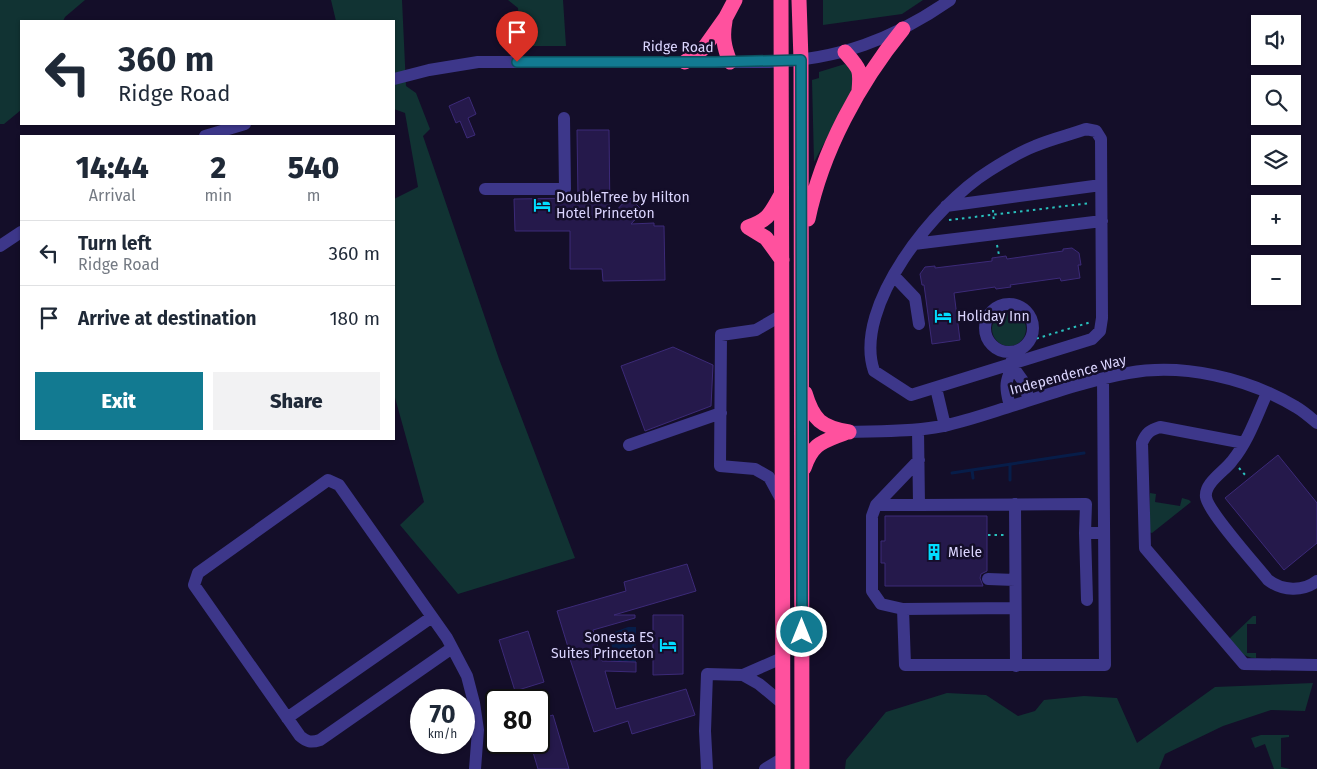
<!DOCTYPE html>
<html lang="en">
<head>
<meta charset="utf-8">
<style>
  body { margin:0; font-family:"Fira Sans",sans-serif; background:#f2f2f3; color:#1f2937; height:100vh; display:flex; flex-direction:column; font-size:19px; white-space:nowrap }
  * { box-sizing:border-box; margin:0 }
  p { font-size:16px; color:#747a83 }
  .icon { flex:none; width:28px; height:28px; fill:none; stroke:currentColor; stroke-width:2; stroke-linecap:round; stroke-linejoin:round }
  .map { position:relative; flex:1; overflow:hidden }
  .sheet { position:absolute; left:20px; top:135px; width:375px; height:305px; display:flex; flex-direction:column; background:#fff; border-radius:0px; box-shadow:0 1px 4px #0004 }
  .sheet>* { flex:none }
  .hud { position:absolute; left:20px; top:20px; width:375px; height:105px; border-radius:0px; box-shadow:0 1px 4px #0004; background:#fff; color:#1f2937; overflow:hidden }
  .tools { position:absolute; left:1251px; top:15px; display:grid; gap:10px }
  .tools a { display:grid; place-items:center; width:50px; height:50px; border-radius:0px; background:#fff; box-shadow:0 1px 4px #0004; font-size:25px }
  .speed { position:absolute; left:410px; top:689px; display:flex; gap:10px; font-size:25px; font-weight:700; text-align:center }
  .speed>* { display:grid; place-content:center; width:65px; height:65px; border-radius:50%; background:#fff; box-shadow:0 1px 4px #0004; line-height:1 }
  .speed small { font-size:12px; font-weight:400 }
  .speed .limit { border:2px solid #111; border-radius:8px; background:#fff; color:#111 }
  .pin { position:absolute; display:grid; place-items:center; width:42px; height:42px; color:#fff; margin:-51px -21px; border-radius:50% 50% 50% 0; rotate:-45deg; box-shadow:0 0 5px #0007 }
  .pin .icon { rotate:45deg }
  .me { position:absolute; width:55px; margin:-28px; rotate:0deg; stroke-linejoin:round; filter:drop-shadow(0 0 4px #0008) }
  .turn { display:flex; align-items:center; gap:18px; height:105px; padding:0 15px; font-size:22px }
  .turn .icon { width:65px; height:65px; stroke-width:2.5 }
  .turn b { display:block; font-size:35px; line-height:42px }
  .eta { display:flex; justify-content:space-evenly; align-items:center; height:85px; text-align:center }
  .eta b { font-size:30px; font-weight:800; line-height:35px }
  .primary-button { display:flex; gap:10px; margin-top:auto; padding:10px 15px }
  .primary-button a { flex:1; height:58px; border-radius:0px; background:#127a91; color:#fff; font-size:20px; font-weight:800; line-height:58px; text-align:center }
  .primary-button a+a { background:#f2f2f3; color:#1f2937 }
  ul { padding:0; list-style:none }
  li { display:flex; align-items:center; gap:15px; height:65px; padding:0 15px; border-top:1px solid #e0e1e3 }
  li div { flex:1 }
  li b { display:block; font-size:19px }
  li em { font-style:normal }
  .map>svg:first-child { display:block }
</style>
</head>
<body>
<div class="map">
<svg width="1317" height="769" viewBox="0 0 1317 769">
  <rect width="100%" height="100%" fill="#140e29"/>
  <path fill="#133" d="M0,0H85L65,17L63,21H21V110L4,124H0Z
    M331,0H402L406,86L416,93L430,129L423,136L499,359L575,558L458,594L400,525L424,502L394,394V199L418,187L405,113L394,109V21H336Z
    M508,0H563L566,46H520L518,8Z
    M823,0H923L902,14L823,25Z
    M845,64L854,73L853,90L814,162L812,80L819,78V72Z
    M992 329a17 17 0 1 1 34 0a17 17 0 1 1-34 0Z
    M1150,493L1156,494L1155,502L1180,506L1182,498L1189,500L1191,502L1152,533L1149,532Z
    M1253,616H1256V624H1247V653H1256V658C1243,658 1238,650 1230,640V638Z
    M1313,683L1305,711L1271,710L1223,726L1165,754L1159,769H845L846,760L886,712L947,693L986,695L1018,716L1035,711L1044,700L1084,696L1117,698L1137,743L1215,687Z
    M1261,735H1289V737L1281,738V767L1290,769H1274L1265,744L1255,748L1251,738Z"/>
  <path fill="#071d49" d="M628,627H636V662L611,661L612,633Z"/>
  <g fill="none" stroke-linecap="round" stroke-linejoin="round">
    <path stroke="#071d49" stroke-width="3" d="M1010,464V480
      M972,470L973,478
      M952,473L1084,453"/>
  </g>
  <path fill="#25194b" stroke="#3c2a78" d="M469,97L476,114L468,118L475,135L467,138L460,121L456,123L449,106Z
    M577,130H609L610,217L629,197L643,211L631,224L654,223V226H664L665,280L603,281L602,269H570V231H515L514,199L578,198Z
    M1072,248L1079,253L1081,265H1078L1080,278L1061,281L1060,278L1010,285L1011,287L996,289L995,287L954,293L960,340L932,344L924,285H922L920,274L925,267L935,266V268L992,261V258L1006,256L1007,259L1063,251V249Z
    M673,347L713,365L711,406L645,431L621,366Z
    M1278,455L1317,503V543L1284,570L1225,498Z
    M885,516H987V571L981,574L980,578L983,586H885V563H881V541H885Z
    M687,564L696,591L614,615H635V618L593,630L602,661L636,662V672L605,671L616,709L686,689L695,715L632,734L628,721L594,732L566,647H568L557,611L626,591L624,582Z
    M653,615H683V674L653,675Z
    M528,631L544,682L515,691L499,640Z
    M553,715L569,769H538L530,742H539V719Z"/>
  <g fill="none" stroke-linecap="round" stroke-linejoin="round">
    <path stroke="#29c0bd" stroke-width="2" stroke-dasharray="2.5 4" stroke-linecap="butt" d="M993,210L994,223
      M949,220L1091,203
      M997,245L999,255
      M1031,336L1035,339L1091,322
      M1239,468L1246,476
      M988,535H1005"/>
    <path stroke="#3d378a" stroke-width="12" d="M394,79L429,70L478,62H769C838,60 894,39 950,0
      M1086,129L1096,131L1101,139L1102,318L1100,331L1092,339L911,395L874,371C852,306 936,204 989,171C1003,162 1020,152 1035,146C1051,139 1069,135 1086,129Z
      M205,136L245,124
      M485,189H565L564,118
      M946,206L1101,185
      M914,244L1102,221
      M0,246L21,232
      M894,276L915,298L919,324
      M985 328a24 24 0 1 1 48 0a24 24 0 1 1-48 0Z
      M782,315L756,330L721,335L720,466L755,469L769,477L782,501
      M1013,367L1023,381L1029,400
      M936,388L945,426
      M1267,393C1257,415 1248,442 1232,461C1225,471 1204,483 1206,497C1208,512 1257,566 1268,580C1282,591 1303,592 1317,581
      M1010,406C1008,398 1005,390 1007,381C1009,372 1013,367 1012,357
      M849,432C880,431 912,432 943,426C967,421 992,412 1015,405C1052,393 1090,380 1128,373C1183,363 1248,378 1296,407C1303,411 1310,417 1317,423
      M1244,443L1160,427C1150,430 1146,433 1142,443L1145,548L1244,664L1317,665
      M629,445L721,413
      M919,460L876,505L872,516V591L881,604L903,609L905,665H1105L1103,379
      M1015,504L1016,666
      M876,505H919L918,430
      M919,505L1086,504L1085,533H1104
      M1085,533L1087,600
      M988,579L1015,580
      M903,609L1015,608
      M452,648L320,740C311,743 307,742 300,736L194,585L198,573L328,480L339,485L447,638L467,676L474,703L478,730L475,769
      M743,675L759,684L782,703
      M287,718L432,617
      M707,769L705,731L707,674L743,675L782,658
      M765,769L783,758"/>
    <path stroke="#ff519e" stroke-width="15" d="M781,0L783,769
      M799,0L801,60L802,769
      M725,21C722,37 724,47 730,62
      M845,52C860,69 861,69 859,91
      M685,62L704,48L726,17L735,0
      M808,219C822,151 859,83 903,29
      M748,227C769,220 770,214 781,195
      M748,227L766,238L782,260
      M805,393C813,420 821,427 849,432
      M804,468C813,442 823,442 847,432"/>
  </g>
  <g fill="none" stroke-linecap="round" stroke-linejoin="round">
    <g stroke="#0c4f5e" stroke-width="12">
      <path id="route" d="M517,62H715L801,60L802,632"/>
    </g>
    <use href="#route" stroke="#127a91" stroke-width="9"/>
  </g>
  <defs>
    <g id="hotel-bare" transform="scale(1.35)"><path d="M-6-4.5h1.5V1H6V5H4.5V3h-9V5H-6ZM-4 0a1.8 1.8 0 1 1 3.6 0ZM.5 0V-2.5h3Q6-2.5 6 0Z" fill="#02dcff" stroke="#140e29" stroke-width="2.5" paint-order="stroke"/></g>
    <g id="building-bare" transform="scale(1.35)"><path d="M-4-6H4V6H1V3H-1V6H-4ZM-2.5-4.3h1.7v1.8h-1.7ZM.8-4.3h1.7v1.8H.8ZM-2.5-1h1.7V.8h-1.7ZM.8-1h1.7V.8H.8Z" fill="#02dcff" stroke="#140e29" stroke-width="2.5" paint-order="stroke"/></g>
  </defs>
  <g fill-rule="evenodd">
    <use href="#hotel-bare" x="542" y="205"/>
    <use href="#hotel-bare" x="943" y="316"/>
    <use href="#building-bare" x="934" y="552"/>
    <use href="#hotel-bare" x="668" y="645"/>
  </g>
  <g text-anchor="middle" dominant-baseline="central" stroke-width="5" stroke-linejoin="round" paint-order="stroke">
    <g font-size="14" fill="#dcd6ff" stroke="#140e29">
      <text transform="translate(678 47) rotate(1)">Ridge Road</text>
      <text transform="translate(1068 375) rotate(-15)">Independence Way</text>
    </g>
    <g font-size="14" fill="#dcd6ff" stroke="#140e29" text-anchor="start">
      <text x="556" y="197">DoubleTree by Hilton<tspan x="556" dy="16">Hotel Princeton</tspan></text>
      <text x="957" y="316">Holiday Inn</text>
      <text x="948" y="552">Miele</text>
      <text x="654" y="637" text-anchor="end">Sonesta ES<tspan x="654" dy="16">Suites Princeton</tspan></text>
    </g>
  </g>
</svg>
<div class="tools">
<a><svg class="icon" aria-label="sound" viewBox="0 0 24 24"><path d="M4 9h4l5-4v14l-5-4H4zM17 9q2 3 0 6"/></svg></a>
<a><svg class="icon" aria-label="search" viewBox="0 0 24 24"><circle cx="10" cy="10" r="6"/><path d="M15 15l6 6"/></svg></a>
<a><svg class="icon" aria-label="layers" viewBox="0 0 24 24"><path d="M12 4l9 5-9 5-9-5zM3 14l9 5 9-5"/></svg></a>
<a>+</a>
<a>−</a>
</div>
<div class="speed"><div>70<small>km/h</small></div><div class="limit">80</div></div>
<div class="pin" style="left:517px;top:62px;background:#d93025"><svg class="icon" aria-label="arrive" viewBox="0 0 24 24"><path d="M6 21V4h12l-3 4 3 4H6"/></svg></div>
<svg class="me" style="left:802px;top:632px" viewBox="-20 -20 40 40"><circle r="17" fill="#127a91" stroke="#fff" stroke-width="3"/><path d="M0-11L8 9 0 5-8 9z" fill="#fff"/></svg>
<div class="hud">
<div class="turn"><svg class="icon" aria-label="left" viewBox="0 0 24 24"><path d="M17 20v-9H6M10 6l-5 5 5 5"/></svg><div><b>360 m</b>Ridge Road</div></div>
</div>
<section class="sheet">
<div class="eta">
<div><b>14:44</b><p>Arrival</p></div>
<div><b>2</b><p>min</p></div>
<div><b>540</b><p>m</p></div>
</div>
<ul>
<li><svg class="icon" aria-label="left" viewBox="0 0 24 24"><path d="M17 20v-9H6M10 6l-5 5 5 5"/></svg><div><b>Turn left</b><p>Ridge Road</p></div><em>360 m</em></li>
<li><svg class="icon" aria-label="arrive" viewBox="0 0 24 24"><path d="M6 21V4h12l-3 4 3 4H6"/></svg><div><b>Arrive at destination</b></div><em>180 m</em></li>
</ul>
<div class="primary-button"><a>Exit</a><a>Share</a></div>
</section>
</div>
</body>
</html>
